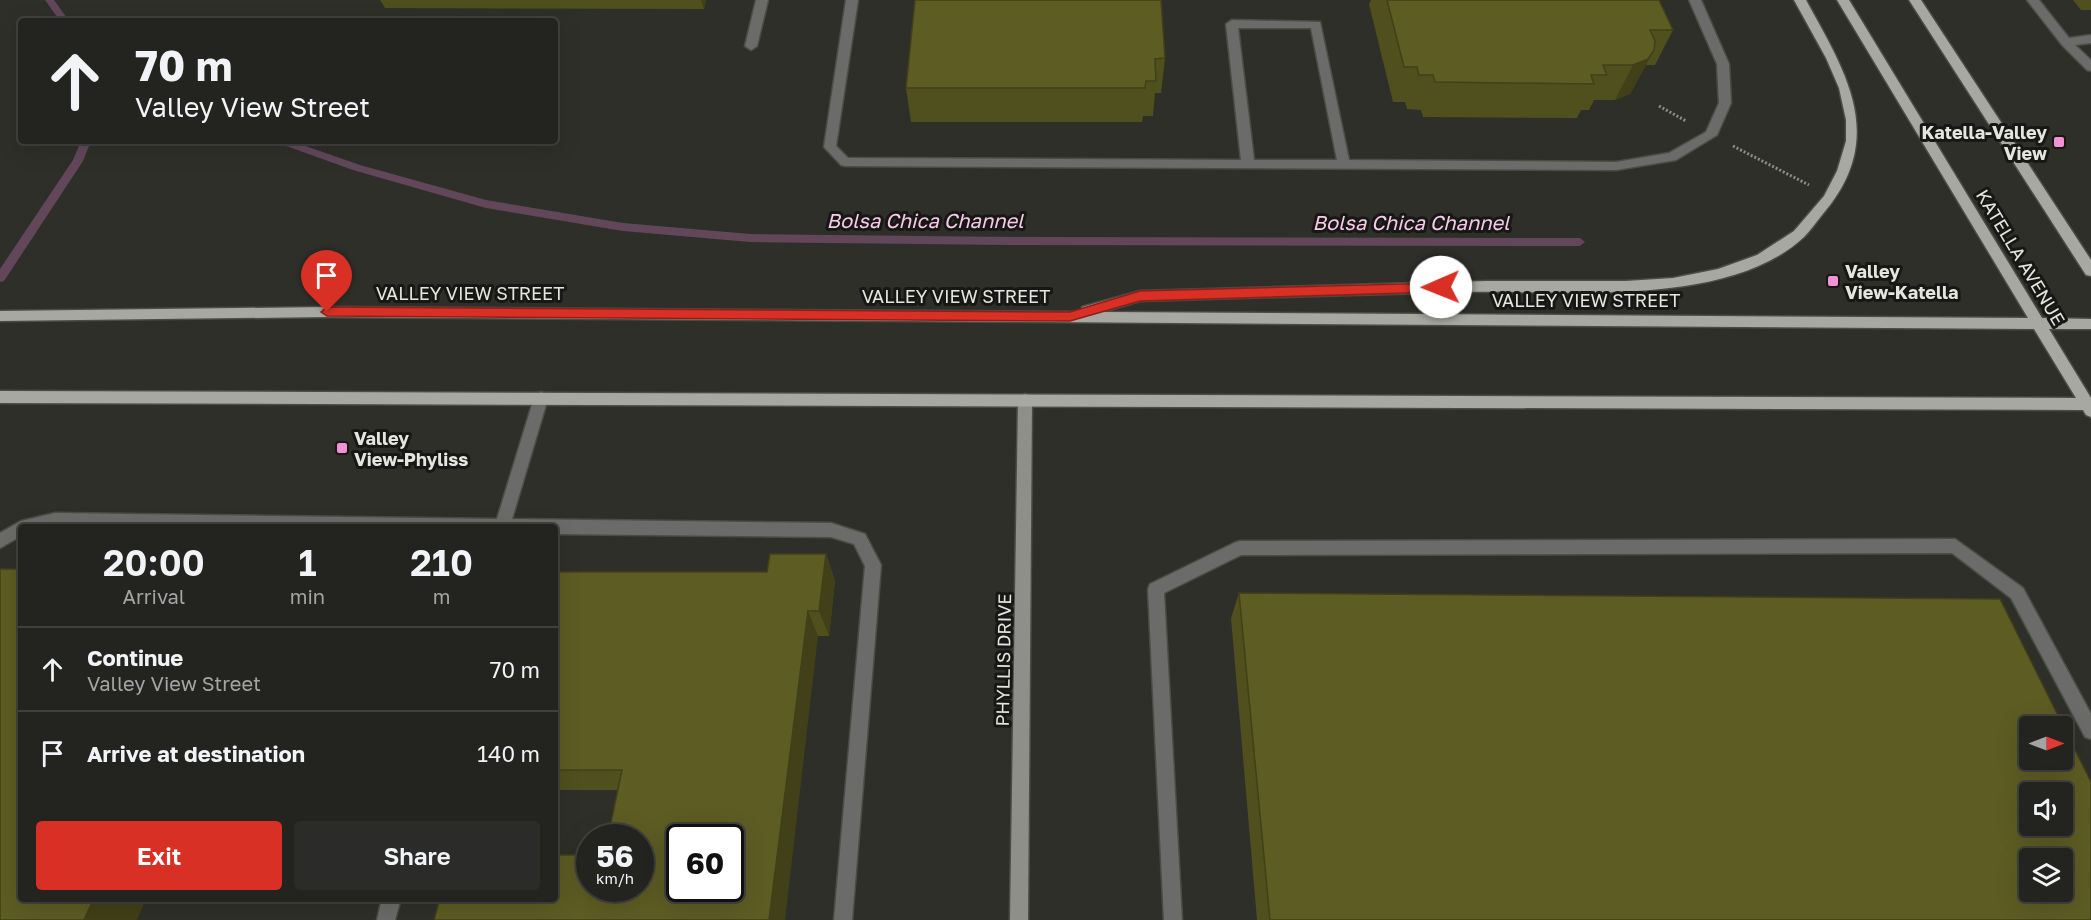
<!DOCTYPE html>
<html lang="en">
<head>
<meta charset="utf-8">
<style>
  body { margin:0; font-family:"Golos Text",sans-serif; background:#2b2b29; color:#f1f3f6; height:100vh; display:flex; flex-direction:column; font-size:22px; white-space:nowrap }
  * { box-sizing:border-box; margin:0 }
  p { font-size:20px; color:#a3a4a5 }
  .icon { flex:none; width:33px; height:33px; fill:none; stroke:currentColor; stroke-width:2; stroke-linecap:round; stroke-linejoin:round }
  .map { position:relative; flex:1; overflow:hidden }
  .details { position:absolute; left:18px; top:524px; width:540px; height:378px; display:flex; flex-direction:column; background:#232320; border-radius:6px; box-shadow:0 6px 24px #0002,0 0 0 2px #40403e }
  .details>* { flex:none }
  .guide { position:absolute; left:18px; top:18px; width:540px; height:126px; border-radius:6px; box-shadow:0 6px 24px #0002,0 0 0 2px #40403e; background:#232320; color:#f1f3f6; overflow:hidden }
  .needle { width:39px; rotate:90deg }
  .tools { position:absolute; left:2019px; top:716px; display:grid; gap:12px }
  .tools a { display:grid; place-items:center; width:54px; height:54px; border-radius:6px; background:#232320; box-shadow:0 6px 24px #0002,0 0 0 2px #40403e; font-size:30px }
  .speed { position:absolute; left:576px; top:824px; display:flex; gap:12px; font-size:30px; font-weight:700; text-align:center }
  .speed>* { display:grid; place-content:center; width:78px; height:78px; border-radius:50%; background:#232320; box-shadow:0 6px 24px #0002,0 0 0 2px #40403e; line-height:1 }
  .speed small { font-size:15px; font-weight:400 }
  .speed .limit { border:3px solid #111; border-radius:9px; background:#fff; color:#111 }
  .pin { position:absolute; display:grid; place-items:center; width:51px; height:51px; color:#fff; margin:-62px -26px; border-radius:50% 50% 50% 0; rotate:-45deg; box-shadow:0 0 6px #0007 }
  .pin .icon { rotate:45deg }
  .me { position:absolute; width:66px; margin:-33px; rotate:269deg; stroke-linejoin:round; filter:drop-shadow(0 0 4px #0008) }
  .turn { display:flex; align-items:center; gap:21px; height:126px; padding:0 18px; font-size:27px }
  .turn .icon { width:78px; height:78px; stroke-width:2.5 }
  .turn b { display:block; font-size:42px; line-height:51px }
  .eta { display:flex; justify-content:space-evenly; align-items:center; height:102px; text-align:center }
  .eta b { font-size:36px; font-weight:600; line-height:42px }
  .cta { display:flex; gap:12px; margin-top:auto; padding:12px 18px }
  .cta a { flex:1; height:69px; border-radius:6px; background:#d93025; color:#fff; font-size:24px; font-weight:600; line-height:69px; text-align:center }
  .cta a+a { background:#2b2b29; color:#f1f3f6 }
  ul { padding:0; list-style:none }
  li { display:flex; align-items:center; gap:18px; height:84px; padding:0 18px; border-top:2px solid #40403e }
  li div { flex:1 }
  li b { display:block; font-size:22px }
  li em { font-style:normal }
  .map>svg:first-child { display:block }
</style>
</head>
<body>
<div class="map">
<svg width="2091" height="920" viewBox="0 0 2091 920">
  <rect width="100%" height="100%" fill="#2f2f2a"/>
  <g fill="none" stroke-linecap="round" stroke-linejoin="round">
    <path fill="#62475b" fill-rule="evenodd" d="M45,0H54L69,21H60Z
      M81,141H91L83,161L4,281L0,282V269L73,160Z
      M276,141H291L360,165L486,200L623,223L750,234L1011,237L1580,238L1585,242L1580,246L1011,245L750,242L623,231L486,208L353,170L278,143Z"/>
    <g stroke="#4c4c47" stroke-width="3">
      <path id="lane" d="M756,0H768L757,46L751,50L745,46Z
        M846,0H858L836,146L848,158L1241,160L1226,24L1232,20L1320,22L1349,160L1616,162L1669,153L1706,132L1719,103L1717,64L1689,0H1701L1729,64L1731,103L1717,135L1676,160L1616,170L845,166L841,165L824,147ZM1238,28H1311L1337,160H1254Z
        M2027,0H2039L2069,38L2091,35V43L2075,45L2091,60V71L2087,70L2062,45Z
        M541,392L546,394L548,398L512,519L831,523L865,534L881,565L852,920H834L865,566L854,544L831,537L555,534V526H21V536L0,548V533L21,521L55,513L497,519L534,398L536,394Z
        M1955,539L2023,588L2091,714V739L2085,737L2011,598L1952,553L1241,555L1164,593L1182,920H1164L1148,589L1150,584L1234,543L1240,541Z
        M382,898H401L395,920H377Z"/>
    </g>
    <g stroke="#4c4c47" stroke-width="3">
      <path id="secondary" d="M1025,394L1030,396L1032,400L1028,920H1010L1018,400L1020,396Z"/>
    </g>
    <g stroke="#4c4c47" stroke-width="3">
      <path id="primary" d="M1794,0H1806C1847,75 1888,138 1822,215C1816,222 1811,230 1804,237C1727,309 1560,290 1461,292C1354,294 1247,298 1140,301L1102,312L2028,318L1837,0H1849L2042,318L2091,319V329H2049L2091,398V417L2086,415L2083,410L0,403V391L2076,398L2034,329L327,317L0,321V311L327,307L1081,312L1082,307L1140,291L1487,281H1626L1673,278L1718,269L1757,255L1794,231L1824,196L1837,171L1846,141V120L1839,88L1826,58Z
        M1909,0H1921L2091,260V276L2086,275Z"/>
    </g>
    <path stroke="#8c8d88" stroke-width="3" stroke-dasharray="2 2" stroke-linecap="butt" d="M1659,106L1686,121
      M1733,146L1809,185"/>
    <use href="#lane" fill="#6b6c69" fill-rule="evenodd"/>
    <use href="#secondary" fill="#8e8e8a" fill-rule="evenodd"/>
    <use href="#primary" fill="#a8a8a3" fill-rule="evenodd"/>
  </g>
  <path fill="#504f1e" d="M380,0H706L704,9L385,8Z
    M915,0L1165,58L1161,93H1155L1153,116H1143L1142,122H911L906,88Z
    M1371,0H1659L1673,30L1655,65H1646L1630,94L1615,100H1594L1589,110H1581L1577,118L1423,117L1421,110L1407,109L1405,102H1393L1369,4Z
    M2073,0H2091V10H2081Z
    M826,554L835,581L829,636H818L640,888L618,790H555V572H767Z
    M1239,593L2091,920H1257L1231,618Z"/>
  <path fill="#414018" d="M701,0H706L704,9Z
    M1654,50L1630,94L1615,100L1633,65Z
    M826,554L835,581L829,636L819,611Z
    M808,611L818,636L785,920H769Z
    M94,898H146L137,920H84Z"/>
  <path fill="#5d5c23" stroke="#414018" stroke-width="1.5" fill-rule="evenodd" d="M915,0H1161L1165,58L1155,59L1156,81H1146L1145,88H906Z
    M1387,0H1659L1673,30H1650L1655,41L1654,50L1648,59L1633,65H1603L1607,75H1591L1594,84L1435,82L1433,75H1419L1417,67H1404Z
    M770,554H826L819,611H808L769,920H434L440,898H555V855H590V888H640V837H608L622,770H555V572H767ZM680,837H730V888H680Z
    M0,569H21V898H94L84,920H0Z
    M1239,593L2000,599L2091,782V920H1270ZM2030,726H2062V759H2030ZM2030,792H2062V825H2030ZM2030,858H2062V891H2030Z"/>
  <path fill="#d93025" stroke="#8d1f18" stroke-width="1.5" d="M1441,283L1447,287L1441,292L1140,301L1070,321L327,316L321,312L327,307L1070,312L1140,291Z"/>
  <g fill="#f391d5" stroke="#171715" stroke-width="2">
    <rect x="2053" y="136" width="12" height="12" rx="3"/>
    <rect x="1827" y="275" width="12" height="12" rx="3"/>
    <rect x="336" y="442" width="12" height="12" rx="3"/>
  </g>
  <g text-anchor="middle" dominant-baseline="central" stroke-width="6" stroke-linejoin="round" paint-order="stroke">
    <g font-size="18" font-weight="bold" fill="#e4e5e1" stroke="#171715" text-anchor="start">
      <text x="2047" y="132" text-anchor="end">Katella-Valley<tspan x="2047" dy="21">View</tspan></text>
      <text x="1845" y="271">Valley<tspan x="1845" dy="21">View-Katella</tspan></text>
      <text x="354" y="438">Valley<tspan x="354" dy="21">View-Phyliss</tspan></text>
    </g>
    <g font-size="18" fill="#e4e5e1" stroke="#171715">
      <text transform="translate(2021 257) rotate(59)">KATELLA AVENUE</text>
      <text x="470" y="293">VALLEY VIEW STREET</text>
      <text x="956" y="296">VALLEY VIEW STREET</text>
      <text x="1586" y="300">VALLEY VIEW STREET</text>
      <text transform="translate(1003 660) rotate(-89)">PHYLLIS DRIVE</text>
    </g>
    <g font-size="20" font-style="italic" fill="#f8cae8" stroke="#171715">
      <text x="925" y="220">Bolsa Chica Channel</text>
      <text x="1411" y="222">Bolsa Chica Channel</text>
    </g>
  </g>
</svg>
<div class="tools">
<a><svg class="needle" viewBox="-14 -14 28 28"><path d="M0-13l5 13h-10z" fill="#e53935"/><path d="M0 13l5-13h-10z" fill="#a3a4a5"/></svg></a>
<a><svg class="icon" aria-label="sound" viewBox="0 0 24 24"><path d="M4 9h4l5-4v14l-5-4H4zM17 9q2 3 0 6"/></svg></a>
<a><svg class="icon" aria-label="layers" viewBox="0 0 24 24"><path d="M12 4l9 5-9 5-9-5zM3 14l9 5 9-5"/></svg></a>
</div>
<div class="speed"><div>56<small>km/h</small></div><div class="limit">60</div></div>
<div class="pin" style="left:327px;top:312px;background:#d93025"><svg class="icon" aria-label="arrive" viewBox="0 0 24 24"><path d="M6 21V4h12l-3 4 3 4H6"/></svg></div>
<svg class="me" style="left:1441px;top:287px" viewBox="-20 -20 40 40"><circle r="19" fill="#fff"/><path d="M0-13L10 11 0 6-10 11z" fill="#d93025"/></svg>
<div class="guide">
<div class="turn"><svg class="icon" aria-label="ahead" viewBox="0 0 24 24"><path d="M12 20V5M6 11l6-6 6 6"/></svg><div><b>70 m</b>Valley View Street</div></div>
</div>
<section class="details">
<div class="eta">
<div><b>20:00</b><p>Arrival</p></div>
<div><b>1</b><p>min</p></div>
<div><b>210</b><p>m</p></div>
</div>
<ul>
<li><svg class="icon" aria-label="ahead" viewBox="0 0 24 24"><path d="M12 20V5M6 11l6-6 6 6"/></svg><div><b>Continue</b><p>Valley View Street</p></div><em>70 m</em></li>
<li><svg class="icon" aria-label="arrive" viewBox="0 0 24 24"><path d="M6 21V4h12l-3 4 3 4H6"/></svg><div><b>Arrive at destination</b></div><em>140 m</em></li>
</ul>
<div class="cta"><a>Exit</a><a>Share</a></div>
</section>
</div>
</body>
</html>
